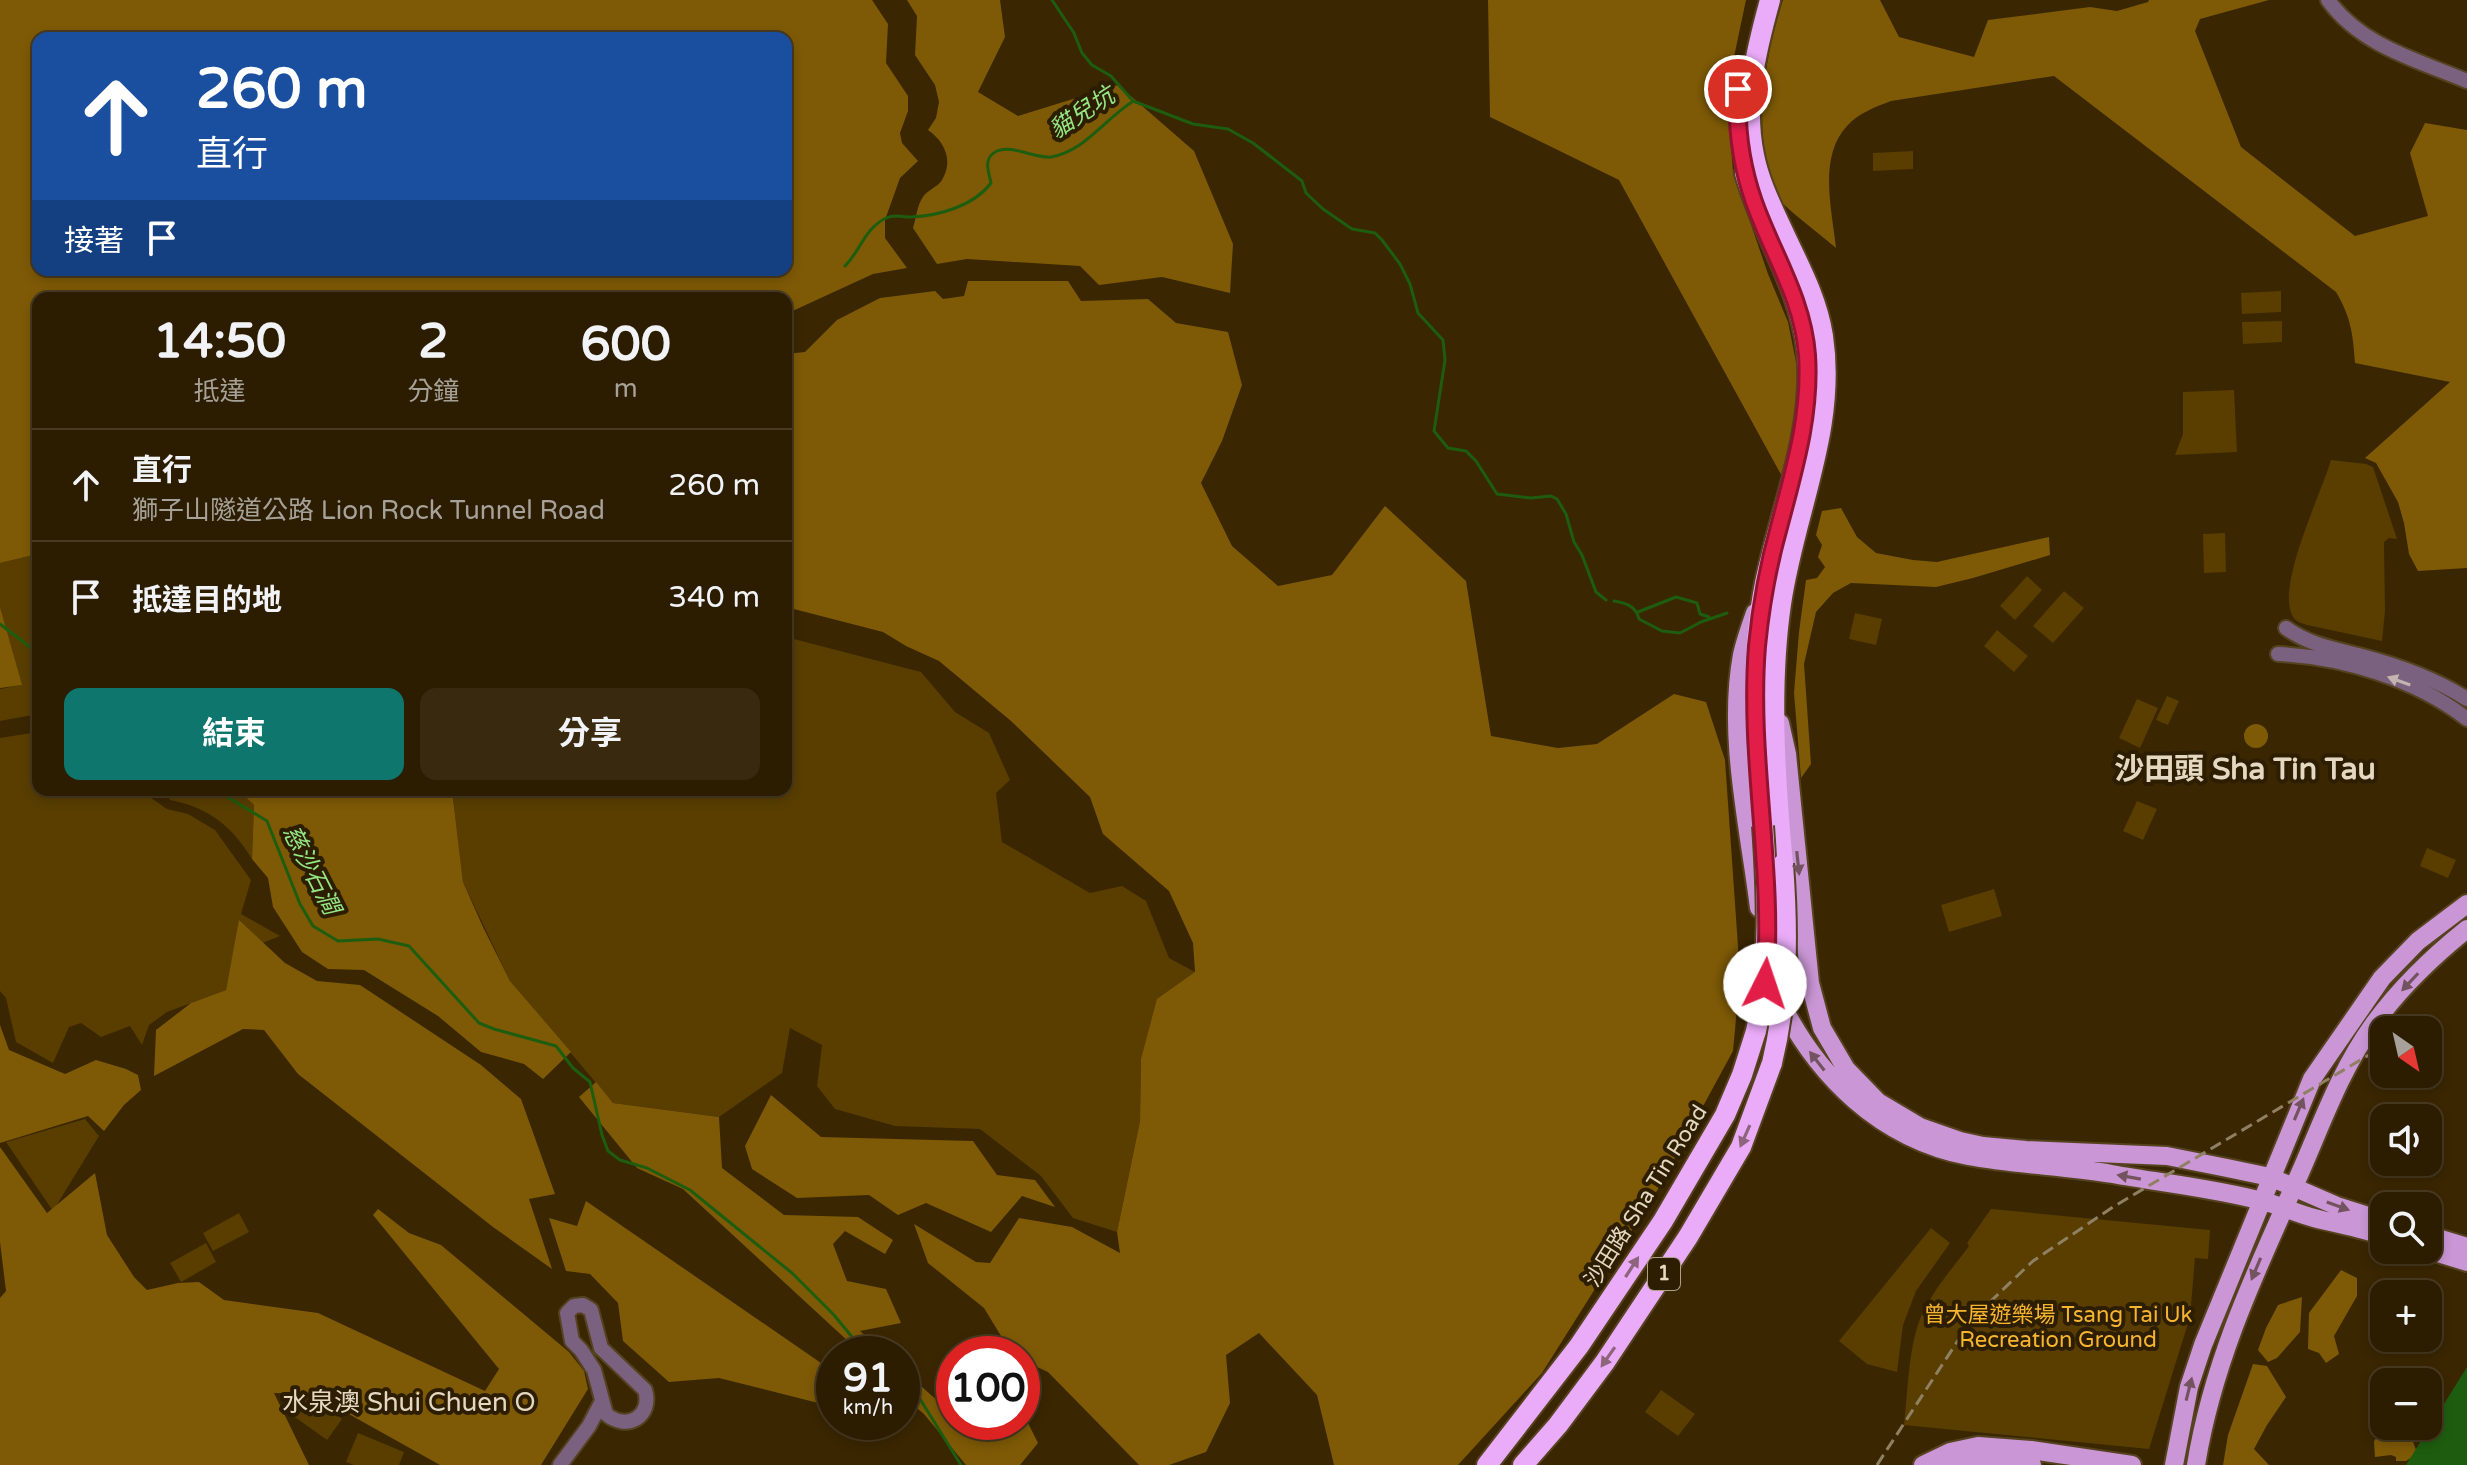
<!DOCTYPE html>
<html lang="zh-TW">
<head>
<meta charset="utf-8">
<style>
  body { margin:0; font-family:"Varela Round","Noto Sans TC",sans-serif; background:#38290f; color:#f1f3f6; height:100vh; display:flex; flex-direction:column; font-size:30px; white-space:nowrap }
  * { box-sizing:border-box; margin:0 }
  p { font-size:26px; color:#a6a199 }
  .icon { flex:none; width:44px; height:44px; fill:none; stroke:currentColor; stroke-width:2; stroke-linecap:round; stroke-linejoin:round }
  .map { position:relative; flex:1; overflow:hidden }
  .drawer { position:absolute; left:32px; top:292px; width:760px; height:504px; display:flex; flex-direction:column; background:#2c1c00; border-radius:16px; box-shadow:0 4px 12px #0003,0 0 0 2px #483a22 }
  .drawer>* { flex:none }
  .guide { position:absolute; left:32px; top:32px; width:760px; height:244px; border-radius:16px; box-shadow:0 4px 12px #0003,0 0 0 2px #483a22; background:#1a4fa0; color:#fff; overflow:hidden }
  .needle { width:52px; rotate:146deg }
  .controls { position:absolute; left:2370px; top:1016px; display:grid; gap:16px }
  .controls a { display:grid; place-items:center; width:72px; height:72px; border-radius:16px; background:#2c1c00; box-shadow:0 4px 12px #0003,0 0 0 2px #483a22; font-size:40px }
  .speed { position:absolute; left:816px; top:1336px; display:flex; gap:16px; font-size:40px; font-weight:700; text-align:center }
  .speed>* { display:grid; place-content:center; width:104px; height:104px; border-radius:50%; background:#2c1c00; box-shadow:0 4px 12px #0003,0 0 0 2px #483a22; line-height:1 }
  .speed small { font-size:20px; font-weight:400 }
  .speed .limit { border:12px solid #d22; background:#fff; color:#111 }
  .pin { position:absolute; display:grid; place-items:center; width:68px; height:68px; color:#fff; margin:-34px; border:4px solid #fff; border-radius:50%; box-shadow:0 2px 8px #0007 }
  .me { position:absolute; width:88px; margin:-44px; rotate:4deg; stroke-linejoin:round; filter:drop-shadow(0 0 6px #0008) }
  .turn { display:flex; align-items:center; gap:28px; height:168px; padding:0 32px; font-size:36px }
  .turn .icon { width:104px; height:104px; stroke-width:2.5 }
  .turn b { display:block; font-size:56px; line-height:68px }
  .then { display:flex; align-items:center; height:76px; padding:0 32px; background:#0003; gap:16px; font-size:30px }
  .eta { display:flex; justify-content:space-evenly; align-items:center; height:136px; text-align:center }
  .eta b { font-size:48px; font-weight:700; line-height:56px }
  .primary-button { display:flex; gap:16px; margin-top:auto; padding:16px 32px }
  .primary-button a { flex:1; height:92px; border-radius:16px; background:#0f766e; color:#fff; font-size:32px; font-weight:700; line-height:92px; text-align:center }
  .primary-button a+a { background:#38290f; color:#f1f3f6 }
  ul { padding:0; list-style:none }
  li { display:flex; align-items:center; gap:24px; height:112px; padding:0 32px; border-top:2px solid #483a22 }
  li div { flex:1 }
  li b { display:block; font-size:30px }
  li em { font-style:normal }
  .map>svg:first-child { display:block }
</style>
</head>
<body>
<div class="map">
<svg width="2467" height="1465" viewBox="0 0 2467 1465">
  <rect width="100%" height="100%" fill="#3a2600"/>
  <path fill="#593e00" d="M1913,151V169L1873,171V153Z
    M2281,291V312L2242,314L2241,293Z
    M2282,321V342L2243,344L2242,322Z
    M2234,390L2237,452L2175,455L2183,434V392Z
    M2331,460L2366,464L2373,467L2397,539L2389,538L2384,542L2385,611L2382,641L2307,625C2301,623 2295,622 2292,615C2277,584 2321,494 2331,460Z
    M2225,533L2226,572L2204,573L2203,534Z
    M38,554V714L0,721V689L21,685L0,607V563Z
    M2027,576L2042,590L2015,620L2000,606Z
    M2064,591L2084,608L2053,643L2033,626Z
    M1855,613L1882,619L1876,645L1849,639Z
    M1997,630L2028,656L2014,672L1984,646Z
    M786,637L921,672L955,712L989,733L1010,780L996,793L1002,842L1090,893L1122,886L1146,901L1169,958L1195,972L1141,1059L1140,1121L1117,1232L1073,1218L1041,1176L980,1129L895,1126L835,1109L817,1086L822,1045L790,1028L782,1073L719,1117L613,1103L510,981L463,882L452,790H786Z
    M2167,696L2179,701L2168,725L2156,720Z
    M2137,699L2158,708L2140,748L2119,738Z
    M38,732V790H140L167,809L188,814L215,830L251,880L241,914L280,936L233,955L226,990L167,1012L149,1025L142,1045L130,1026L101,1037L81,1023L69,1027L53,1063L16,1042L6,998L0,991V738Z
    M165,790H238L254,805L252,859C232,826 208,807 170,800Z
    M2137,801L2157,809L2143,840L2123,831Z
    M2427,848L2456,860L2448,878L2420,866Z
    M1994,889L2002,916L1949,932L1941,905Z
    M85,1119L99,1136L53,1211L6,1142Z
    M1991,1209L2210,1230L2208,1259L2195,1258L2190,1317L2149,1449L1904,1425C1908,1391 1908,1351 1920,1319C1931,1292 1952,1269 1969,1246L1967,1243Z
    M239,1213L249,1232L213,1251L203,1233Z
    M1931,1228L1950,1243L1916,1291L1903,1325L1897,1372L1867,1364L1839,1341Z
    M206,1243L216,1262L181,1282L170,1263Z
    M1661,1390L1695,1414L1678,1436L1645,1412Z
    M307,1394L342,1419L327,1440L292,1415Z
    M358,1433L404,1452L399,1465H354L346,1462Z"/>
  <path fill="#7e5a06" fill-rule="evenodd" d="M0,0H872L888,24L886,63L908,96V111L900,133L902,143L918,161L900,178L885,220V238L907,268L873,274L786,314V298H38V554L0,563ZM38,38H786V270H38Z
    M907,0H1000L1005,37L978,92L1018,116L1118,85L1194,151L1233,244L1230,293L1162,277L1099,285L1080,266L967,259L937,264L913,228C916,219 917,205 923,197C927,190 938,187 942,180C954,160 944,141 928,130L936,118L939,102L935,85L915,55L917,16Z
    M1488,0H1746L1727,90L1733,172L1768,274L1788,322L1799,377L1794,424L1784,480L1619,180L1490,117Z
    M1783,0H1880L1899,37L1974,57L1988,20L2090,7L2117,11L2148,2L2149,0H2269L2200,19L2195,31L2241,147L2355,236L2428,216L2410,153L2425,123L2467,130V568L2418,571L2409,554L2404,523L2398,502L2376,463L2365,458L2450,382L2355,363C2353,335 2351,317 2336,292L2054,76L1891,101C1876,107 1858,113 1847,126C1818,157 1832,210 1836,248C1826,239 1784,207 1780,200C1749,141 1764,60 1783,0Z
    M968,281H1068L1081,301L1148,299L1176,323L1228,332L1242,385L1222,441L1201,483L1232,546L1278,586L1332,575L1385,506L1466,581L1491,736L1558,748L1597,744L1674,694L1706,702L1725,760L1740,975L1733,1051L1658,1189L1542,1373L1458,1465H1334L1317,1395L1259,1333L1226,1355L1230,1403L1206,1452L1169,1465H1139L1048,1372L1022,1360V1354H1012L984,1308L928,1263L914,1224L976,1262L990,1263L1019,1218L1072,1227L1120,1253L1117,1232L1140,1121L1141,1059L1157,999L1195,972L1193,943L1169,891L1103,834L1090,797L1011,721L939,661L906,646L883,632L786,607V354L805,352L837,320L880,298L935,291L943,299L964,296Z
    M1841,508L1857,537L1876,553L1913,560L1937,562L2049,537L2050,555L1973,578L1936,587L1851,583L1833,593L1816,612L1804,664L1811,764L1801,778L1794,693L1799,632L1806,580L1817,578L1825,567L1818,557L1822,545L1816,535L1822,511Z
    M0,607L22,685L0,688Z
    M2244 736a12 12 0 1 1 24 0a12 12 0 1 1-24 0Z
    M238,790H452L463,882L483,927L510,981L571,1052L543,1079L524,1064L481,1052L438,1016L364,970L328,969L302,952L273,907L268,878L252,859L254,805Z
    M239,920L285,963L317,981L360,985L481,1065L521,1099L555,1194L529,1199L552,1269L493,1227L298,1074L264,1030L243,1029L154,1076L156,1030L191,1003L226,990Z
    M0,1025L9,1050L65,1074L96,1060L126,1069L138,1075L141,1090L124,1105L104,1131L88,1116L0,1143Z
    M596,1082L613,1103L719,1117L722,1168L784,1215L858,1217L893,1240L885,1254L845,1231L833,1244L847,1281L886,1289L901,1323L860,1331L886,1354H862L683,1189L637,1168L579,1097Z
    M771,1095L821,1137L973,1141L997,1175L1035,1180L1055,1207L1022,1196L991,1232L926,1203L898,1215L869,1195L797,1198L752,1169L745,1146Z
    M0,1147L47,1213L95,1173L107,1235L134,1277L147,1290L178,1283L199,1282L224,1300L318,1313L485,1391L499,1369L373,1215L378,1209L409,1233L441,1245L569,1352L584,1371L588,1389L541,1465H440L313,1394L274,1393L309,1465H0V1298L6,1291L0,1242Z
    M586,1201L834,1372V1407L719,1378L669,1382L623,1341L618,1303L590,1274L566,1271L549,1218L577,1226Z
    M2341,1270L2357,1278V1296L2334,1336L2339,1354L2326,1363L2319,1353L2308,1349L2309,1313Z
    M2302,1297L2300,1332L2277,1358L2268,1362L2258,1350L2266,1328L2278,1305Z
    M2253,1364L2267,1366L2286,1397L2267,1425L2254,1449L2269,1465H2223L2228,1435Z
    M902,1369L940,1403L954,1409V1422H1022V1411L1038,1443L1020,1465H966L924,1414L902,1396Z
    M2408,1428L2416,1450L2414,1456L2406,1461H2396V1457L2391,1455L2375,1457L2374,1441L2378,1436L2392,1441Z"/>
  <path fill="#1e5d0f" d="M2467,1367V1465H2406Z"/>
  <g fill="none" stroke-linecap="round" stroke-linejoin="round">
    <path stroke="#1e5d0f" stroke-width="3" d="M1052,0L1074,33L1082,53L1092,65L1111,76L1133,101L1193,124L1228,129L1253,143L1302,181L1306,193L1323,209L1352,229L1375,233L1382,240L1400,264L1410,284L1418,313L1443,340L1445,360L1434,431L1448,448L1466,451L1476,461L1497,494L1531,498L1551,496L1557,499L1566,514L1574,542L1582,555L1596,592L1606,600
      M845,266C861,250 864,229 886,218C895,214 901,217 911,217C938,216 974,206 991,183C989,172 982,158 997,151C1011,144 1036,159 1051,157C1085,151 1105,119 1132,102
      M1614,601C1626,603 1636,606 1639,619L1662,631L1680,633L1701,622L1727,613
      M1638,612L1676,597L1697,603L1700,614L1709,617
      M0,624L38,653
      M216,790L267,821L300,904L313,926L338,941L378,939L409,946L479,1023L494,1029L556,1046L573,1068L590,1082L602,1135L608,1151L620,1160L647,1168L690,1190L792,1273L834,1315L866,1354
      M902,1386L920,1399L961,1465"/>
    <g stroke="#55421f" stroke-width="18">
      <path id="minor" d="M2328,0C2361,46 2417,60 2467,81
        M2286,628C2309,645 2336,649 2362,656C2400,666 2434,678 2467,699
        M2278,654C2342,657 2416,679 2467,719
        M583,1305L591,1310L601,1348L645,1390C653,1416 627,1432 606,1414L594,1370L581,1350L572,1341L567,1313L574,1306Z
        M560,1465L589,1426L601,1403"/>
    </g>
    <g stroke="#55421f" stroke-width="22">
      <path id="major" d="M1755,613C1750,627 1745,641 1742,655C1727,736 1749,827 1759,908
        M1780,723L1787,754L1810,983L1822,1028L1846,1069L1878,1102L1920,1127L1960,1141L1983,1146L2026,1150L2167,1156L2227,1168L2270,1177L2337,1206L2384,1221
        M1779,999C1817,1077 1881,1139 1968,1156C2016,1165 2065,1166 2112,1174C2162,1183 2213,1188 2262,1201C2279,1205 2296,1213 2314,1218C2337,1224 2361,1228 2384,1236
        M2428,1235L2467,1247
        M2428,1250L2467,1262
        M1923,1465L1950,1452L1978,1446L2031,1450L2132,1465
        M1951,1465L1973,1459L2032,1465
        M2174,1465L2189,1387L2203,1345L2312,1079L2382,978L2418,941L2467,904
        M2196,1465C2213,1360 2257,1269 2300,1173C2322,1123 2341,1069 2373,1025C2399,989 2432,957 2467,929"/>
    </g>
    <g stroke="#55421f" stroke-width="24">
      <path id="highway" d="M1770,0C1756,51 1743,103 1754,155C1759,181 1771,205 1782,229C1798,264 1817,297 1823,336C1837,429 1794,513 1781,604C1769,686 1775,781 1783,864
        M1745,173C1762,234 1800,287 1807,351C1815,432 1781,506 1765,583C1749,662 1756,747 1763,826
        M1487,1465L1579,1346L1663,1221L1725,1115L1742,1075L1756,1031
        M1523,1465L1558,1425L1605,1362L1688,1237L1741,1147L1772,1063"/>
    </g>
    <use href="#minor" stroke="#7a6180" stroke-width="14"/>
    <use href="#major" stroke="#ca96d5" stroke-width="18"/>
    <use href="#highway" stroke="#eaabf8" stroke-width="20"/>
    <path stroke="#908063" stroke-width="3" stroke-dasharray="12 6" stroke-linecap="butt" d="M1877,1465L1957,1342L1993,1299L2033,1261L2113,1207L2384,1046"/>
    <g stroke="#55421f" stroke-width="24" stroke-linecap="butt">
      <path id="highway-bridge" d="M1756,1031C1770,962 1768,896 1763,826
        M1772,1063C1788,997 1788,932 1783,864"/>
    </g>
    <use href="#highway-bridge" stroke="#eaabf8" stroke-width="20"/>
  </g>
  <defs><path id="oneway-solid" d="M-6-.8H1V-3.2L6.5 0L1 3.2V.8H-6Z" transform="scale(2)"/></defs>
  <use fill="#c4b4af" href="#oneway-solid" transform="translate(2399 681) rotate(-160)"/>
  <g fill="#745360">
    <use href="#oneway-solid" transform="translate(1798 863) rotate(84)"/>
    <use href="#oneway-solid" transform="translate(2410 982) rotate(133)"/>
    <use href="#oneway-solid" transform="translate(1817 1061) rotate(-128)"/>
    <use href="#oneway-solid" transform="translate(2299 1109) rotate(-67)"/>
    <use href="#oneway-solid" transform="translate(2129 1177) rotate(-170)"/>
    <use href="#oneway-solid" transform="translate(2338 1206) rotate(20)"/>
    <use href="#oneway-solid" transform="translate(2256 1269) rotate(113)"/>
    <use href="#oneway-solid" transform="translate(2189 1389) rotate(-76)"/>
  </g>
  <g fill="#8c647c">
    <use href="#oneway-solid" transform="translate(1745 1136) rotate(114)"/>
    <use href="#oneway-solid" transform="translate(1632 1267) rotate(-57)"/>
    <use href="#oneway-solid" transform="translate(1608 1357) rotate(125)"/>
  </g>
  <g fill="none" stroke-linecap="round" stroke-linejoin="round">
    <g stroke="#92132f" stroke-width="20">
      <path id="route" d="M1738,89C1736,127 1741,165 1754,202C1772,253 1803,299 1807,355C1811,415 1794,470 1779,527C1768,566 1761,605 1757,646C1748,759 1775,871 1765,984"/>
    </g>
    <use href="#route" stroke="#e11d48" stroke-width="14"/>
  </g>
  <g text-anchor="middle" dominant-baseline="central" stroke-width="8" stroke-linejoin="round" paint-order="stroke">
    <rect fill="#2d1d01" stroke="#ada089" stroke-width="2" x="1648" y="1258" width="32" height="32" rx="6"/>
    <g font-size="20" font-weight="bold" fill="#e4d8c3">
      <text x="1664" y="1274">1</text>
    </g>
    <g font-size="22" fill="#e4d8c3" stroke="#2d1d01">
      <text transform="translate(1646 1196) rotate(-58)">沙田路 Sha Tin Road</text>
    </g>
    <g font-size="22" fill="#f5b531" stroke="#2d1d01">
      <text x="2058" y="1315">曾大屋遊樂場 Tsang Tai Uk<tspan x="2058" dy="25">Recreation Ground</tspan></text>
    </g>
    <g font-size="24" font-style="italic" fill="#93e683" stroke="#2d1d01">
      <text transform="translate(1082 113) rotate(-33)">貓兒坑</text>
      <text transform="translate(311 870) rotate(63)">慈沙石澗</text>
    </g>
    <g font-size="26" fill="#e4d8c3" stroke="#2d1d01">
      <text x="409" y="1402">水泉澳 Shui Chuen O</text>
    </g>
    <g font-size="30" font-weight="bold" fill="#e4d8c3" stroke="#2d1d01">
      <text x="2245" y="769">沙田頭 Sha Tin Tau</text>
    </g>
  </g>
</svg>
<div class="controls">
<a><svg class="needle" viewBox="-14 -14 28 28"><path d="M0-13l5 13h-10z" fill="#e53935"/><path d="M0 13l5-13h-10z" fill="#a6a199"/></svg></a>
<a><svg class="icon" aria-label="sound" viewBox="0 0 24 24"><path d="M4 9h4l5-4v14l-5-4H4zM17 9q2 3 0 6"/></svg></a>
<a><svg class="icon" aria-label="search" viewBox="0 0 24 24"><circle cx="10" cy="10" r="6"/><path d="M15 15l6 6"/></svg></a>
<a>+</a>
<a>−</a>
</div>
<div class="speed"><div>91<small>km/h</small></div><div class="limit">100</div></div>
<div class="pin" style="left:1738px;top:89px;background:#d93025"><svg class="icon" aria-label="arrive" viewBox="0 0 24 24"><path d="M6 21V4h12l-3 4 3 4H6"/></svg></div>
<svg class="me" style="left:1765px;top:984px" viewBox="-20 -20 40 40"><circle r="19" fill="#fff"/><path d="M0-13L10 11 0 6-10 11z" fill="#e11d48"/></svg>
<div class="guide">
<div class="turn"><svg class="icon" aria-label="ahead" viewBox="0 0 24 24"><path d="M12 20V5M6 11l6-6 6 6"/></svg><div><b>260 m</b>直行</div></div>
<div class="then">接著<svg class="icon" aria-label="arrive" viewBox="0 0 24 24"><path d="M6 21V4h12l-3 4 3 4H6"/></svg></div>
</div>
<section class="drawer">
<div class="eta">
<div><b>14:50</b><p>抵達</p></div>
<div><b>2</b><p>分鐘</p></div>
<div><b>600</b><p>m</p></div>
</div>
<ul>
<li><svg class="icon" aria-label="ahead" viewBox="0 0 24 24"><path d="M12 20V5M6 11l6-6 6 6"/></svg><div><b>直行</b><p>獅子山隧道公路 Lion Rock Tunnel Road</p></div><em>260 m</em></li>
<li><svg class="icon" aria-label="arrive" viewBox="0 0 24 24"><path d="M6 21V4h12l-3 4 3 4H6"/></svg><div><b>抵達目的地</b></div><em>340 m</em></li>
</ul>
<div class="primary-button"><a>結束</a><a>分享</a></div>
</section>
</div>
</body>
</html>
